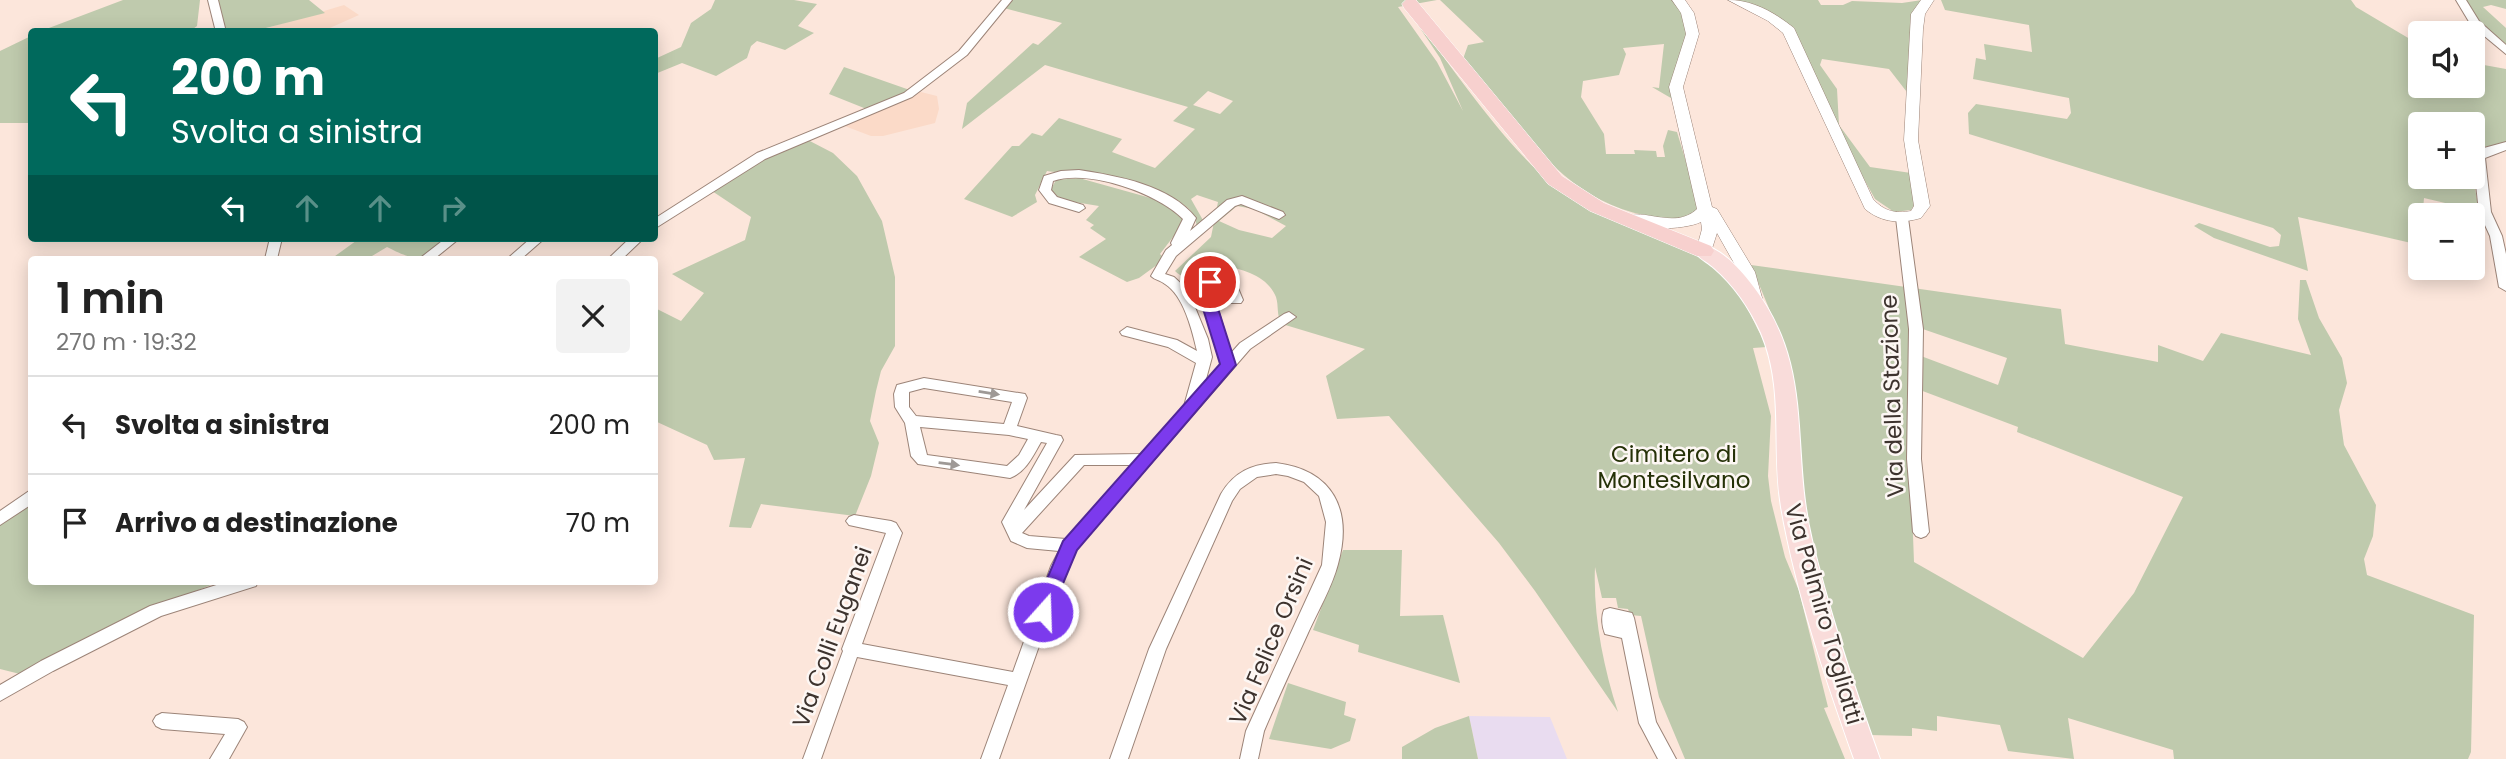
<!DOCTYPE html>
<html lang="it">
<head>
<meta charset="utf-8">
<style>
  body { margin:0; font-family:Poppins,sans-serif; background:#f2f2f2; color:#222; height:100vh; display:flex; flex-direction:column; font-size:26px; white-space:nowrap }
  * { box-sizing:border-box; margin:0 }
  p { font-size:23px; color:#767676 }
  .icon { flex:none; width:38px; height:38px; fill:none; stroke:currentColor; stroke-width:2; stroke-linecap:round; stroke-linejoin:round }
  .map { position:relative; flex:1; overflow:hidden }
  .drawer { position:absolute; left:28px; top:256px; width:630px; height:329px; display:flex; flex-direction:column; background:#fff; border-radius:7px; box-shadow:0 4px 18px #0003 }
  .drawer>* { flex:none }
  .hud { position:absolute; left:28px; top:28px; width:630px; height:214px; border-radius:7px; box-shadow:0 4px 18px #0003; background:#00695c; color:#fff; overflow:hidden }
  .fabs { position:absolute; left:2408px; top:21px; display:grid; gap:14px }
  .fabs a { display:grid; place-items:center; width:77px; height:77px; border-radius:7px; background:#fff; box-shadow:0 4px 18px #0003; font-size:35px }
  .pin { position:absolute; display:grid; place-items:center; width:60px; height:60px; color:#fff; margin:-30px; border:4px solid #fff; border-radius:50%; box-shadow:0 2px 7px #0007 }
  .me { position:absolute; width:77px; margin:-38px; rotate:20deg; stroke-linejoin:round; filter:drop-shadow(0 0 5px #0008) }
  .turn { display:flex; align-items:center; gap:24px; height:147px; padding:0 28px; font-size:32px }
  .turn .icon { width:91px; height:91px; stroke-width:2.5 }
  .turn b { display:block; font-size:49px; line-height:60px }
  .lanes { display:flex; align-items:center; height:66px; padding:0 28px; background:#0003; justify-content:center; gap:35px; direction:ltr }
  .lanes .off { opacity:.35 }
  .round { display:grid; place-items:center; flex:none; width:74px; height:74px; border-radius:7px; background:#f2f2f2 }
  .overview { display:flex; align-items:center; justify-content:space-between; height:119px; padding:0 28px }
  h1 { font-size:42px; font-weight:600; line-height:52px }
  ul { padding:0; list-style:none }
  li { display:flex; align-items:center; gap:21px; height:98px; padding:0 28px; border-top:2px solid #e0e0e0 }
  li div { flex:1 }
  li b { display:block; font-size:26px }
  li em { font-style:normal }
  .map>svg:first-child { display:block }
</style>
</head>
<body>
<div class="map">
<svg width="2506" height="759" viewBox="0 0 2506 759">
  <rect width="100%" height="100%" fill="#fce6db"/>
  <path fill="#e9dcf0" d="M1469,716L1550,717L1567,759H1478Z"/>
  <path fill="#fbdac8" d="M344,5L359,15L323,31L254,32Z
    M917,91L937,96L939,109L935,123L883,136H871L842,125Z"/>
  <path fill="#bfcaad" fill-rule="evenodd" d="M123,0H200L197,26L189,32L41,31Z
    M216,0H309L325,13L254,31H226Z
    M715,0H794L817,4L798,26L814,33L785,50L757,41L751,46L747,58L716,76L682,63L655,74V59L681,47L691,23L711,9Z
    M1003,0H1437L1398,7L1437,62L1463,111L1440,58L1406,7C1449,62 1499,139 1551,183C1601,227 1673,231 1719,271C1742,290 1753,322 1767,347L1753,348L1771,416L1768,476L1771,501L1785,557L1799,591L1828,707L1824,708L1845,759H1685L1659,697L1641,616L1630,615L1628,609L1618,608L1616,598H1602L1595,567C1593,615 1603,666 1618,712L1535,591L1499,543L1389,416L1337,419L1326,376L1365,349L1282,324C1276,315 1279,306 1276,297C1267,275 1243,270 1223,265C1208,276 1191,286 1175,271L1211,237L1218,202L1197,195L1191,199L1204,222L1196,226C1202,187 1075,175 1047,171L1035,195L1037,202L1012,217L964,199L1012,146H1019L1032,133L1042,136L1059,118L1122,139L1112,152L1155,168L1195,129L1173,121L1188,107L1045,65L962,129L967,103L1033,43L1038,45L1062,23L1000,7ZM1208,91L1233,101L1220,114L1193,105ZM1237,206L1254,209L1286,226L1272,238L1239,230L1219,221Z
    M1440,0H1673L1688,23L1676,101L1652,87L1659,88L1664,44L1623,48L1626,54L1619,75L1583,81L1581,97L1604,134L1606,154H1635L1634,150L1656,151L1657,157H1665L1663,146L1668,130L1677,132L1700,208L1691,219C1575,223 1529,138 1463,59L1468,45L1484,42Z
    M1737,0H1818L1821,5H1843L1852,1L1902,3L1922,0L1910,96L1889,69L1822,59L1820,65L1837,89L1839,125L1870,167L1911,173L1915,204L1911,210L1894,212L1875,199L1775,18Z
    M1941,0H2351L2356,7L2420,45V86H2473V63L2506,69V144L2483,147L2473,152V175V124H2420V177H2473L2479,211L2424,198L2420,245L2298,217L2308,271L2214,238L2194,226L2199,223L2270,247L2279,246L2281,235L2273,228L1969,134L1968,113L1976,104L2067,119L2071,113L2069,98L1973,79L1976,58L1986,60L1984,44L2032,52L2029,25L1945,10Z
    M2463,0H2506V9L2491,5L2483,7L2506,28V48L2477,23Z
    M31,36V123H0V51Z
    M844,67L904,88L910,90L869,110L829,94Z
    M806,139L833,153L857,176L882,221L895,277V346L881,371L876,391L870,421L879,443L871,476L855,516L761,504L751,528L729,527L745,458L714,460L707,445L655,421V308L681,321L704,293L672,274L745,240L751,217L712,191L763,158Z
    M1079,178L1165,202L1186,220L1160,254L1165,259L1139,278L1127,282L1079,257L1106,239L1090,228L1094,225L1086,220L1099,206L1056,199L1051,189L1056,180Z
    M360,238H449C421,259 420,264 387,247L367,259H331Z
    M1751,265L2061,309L2065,344L2158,362V345L2203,361L2221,333L2311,355L2298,319L2300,280H2306L2319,318L2342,358L2347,383L2339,410L2344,445L2376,505L2373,536L2364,559L2367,575L2474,615L2471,752L2468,759H2174L2173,750L2068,718L2074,759L2008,751L2000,725L1937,716V731L1912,728V736L1869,735L1842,663L1796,495L1794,387L1787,352ZM1914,326L2007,358L1998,385L1913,353ZM1912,387L2018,427L2017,432L2183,497L2134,593L2083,658L1914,562L1910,456Z
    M31,489L32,581H221L153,608L24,675L0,669V512Z
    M1343,550H1402L1400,616L1443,615L1460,683L1358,652L1359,645L1313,630Z
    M1288,683L1346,702L1344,715L1356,719L1350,741L1331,749L1269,739Z
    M1469,716L1478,759H1402V747L1435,728Z"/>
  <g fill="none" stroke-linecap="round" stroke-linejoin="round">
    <g stroke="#9c8478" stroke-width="2">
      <path id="minor" d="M208,0H218L226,32H216Z
        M1002,0H1012L967,55L912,97L765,159L654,229V219L757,153L904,93L959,51Z
        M2456,0H2466L2479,21L2506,45V54L2471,25Z
        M2506,142V150L2485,158L2491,212L2502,236L2506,254V291L2499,287L2490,236L2479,212L2473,157L2484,148Z
        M1079,170C1118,176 1170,185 1196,218L1190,231L1227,200L1242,196L1283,212L1285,215L1279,219L1241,204L1235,206L1176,256L1165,274L1174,277L1188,290L1208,339L1212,357L1205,383L1221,364L1201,299L1205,279L1227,273L1232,274L1243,300L1241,303H1231L1223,283L1216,285L1215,299L1231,353L1240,343L1284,314L1289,312L1296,317L1250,349L1076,550L1067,567L999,759H981L1008,685L857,657L821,759H803L843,651L842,649L886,533L849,525L846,521L849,517L854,515L891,521L896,523L902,533L862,644L1013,672L1051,566L1059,551L1027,548L1011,541L1002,522L1047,443L1041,442C1033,456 1026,472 1010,478L918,464L911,456L905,423L895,407L894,394L897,385L924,378L1025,394L1027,398L1017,426L1056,435L1061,436L1063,440L1024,510L1075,455L1141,454L1184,406L1196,363L1168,347L1122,335L1120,332L1127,327L1177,340L1197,351C1192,330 1184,296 1165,284C1160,280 1155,280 1151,276L1166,250L1172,245L1171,243L1183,219C1157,193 1089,169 1053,181L1051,190L1057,197L1083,205L1085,208L1079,212L1049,203L1039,190L1044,176L1061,171ZM924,388L1012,402L1004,424L916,416L909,407V392ZM920,427L1009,435L1028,439L1019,455L1007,466L927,455ZM1084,465H1132L1066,539L1029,536L1022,533Z
        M1902,214L1908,218L1923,329L1921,459L1929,532L1926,536L1921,538L1916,536L1913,532L1907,459L1909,329L1896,218Z
        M270,238H282L277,259H265Z
        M446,238H460L434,259H419Z
        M531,238H545L521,259H507Z
        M630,238H644L622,259H608Z
        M1276,463C1333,470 1353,510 1338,564C1332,587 1318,611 1308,633C1293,666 1278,698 1264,731L1258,759H1240L1246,731L1322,565L1326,522L1319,496L1304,482L1288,476L1276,474L1257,477L1240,489L1232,501L1166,649L1128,759H1110L1149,649L1221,494C1234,472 1252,464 1276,463Z
        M32,489V504L0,525V511Z
        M229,581H258L256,586L161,616L53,671L0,701V685L41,661L150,606Z
        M1610,608L1632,613L1634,618L1656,722L1676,759H1658L1639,723L1622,638L1605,634C1602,627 1601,617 1604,610Z
        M162,713L238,719L244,722L247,727L229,759H210L225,734L162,729L156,726L153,721L156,716Z"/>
    </g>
    <g stroke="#9c8478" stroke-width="1">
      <path id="tertiary" d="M1672,0H1685L1694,13L1699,34L1683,87L1712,207L1717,209L1755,272L1764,305L1756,311L1748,305L1739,272L1717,233L1710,255H1698L1696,251L1702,229L1701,222C1685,230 1632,232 1620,220C1637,203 1673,232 1697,209L1669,87L1686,34L1681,13Z
        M1728,0C1753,0 1774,12 1794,28L1873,199C1884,211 1895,214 1911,211L1914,206L1904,140L1911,14L1921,0H1934L1925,14L1923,29L1918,140L1930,206L1921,218C1901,224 1882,223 1865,209L1783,33L1768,21Z"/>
    </g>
    <g stroke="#fff" stroke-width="2">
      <path id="primary" d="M1704,245C1722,250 1738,267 1749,281C1817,366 1789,444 1812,540C1830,615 1854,687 1880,759H1854C1825,677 1796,593 1781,507C1771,448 1785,390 1761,333C1750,309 1735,286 1714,268C1708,262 1699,259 1694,251Z"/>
    </g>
    <g stroke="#fff" stroke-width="1">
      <path id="trunk" d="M1406,0H1416L1562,176L1604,203L1711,246L1714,251L1711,256H1697L1590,211L1548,184L1404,8L1402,4Z"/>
    </g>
    <use href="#minor" fill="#fff" fill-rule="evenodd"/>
    <use href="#tertiary" fill="#fff" fill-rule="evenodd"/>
    <use href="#primary" fill="#f9dcda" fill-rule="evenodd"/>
    <use href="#trunk" fill="#f7d0ce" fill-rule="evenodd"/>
  </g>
  <defs><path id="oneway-solid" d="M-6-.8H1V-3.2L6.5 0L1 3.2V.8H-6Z" transform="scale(1.75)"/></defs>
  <g fill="#9e9996">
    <use href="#oneway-solid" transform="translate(989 393) rotate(9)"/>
    <use href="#oneway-solid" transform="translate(949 464) rotate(7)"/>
  </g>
  <path fill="#7c3aed" stroke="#51269a" stroke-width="2" d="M1210,277L1217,282L1215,299L1236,365L1077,550L1049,617H1036L1033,612L1063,541L1220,364L1200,299L1202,282Z"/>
  <g text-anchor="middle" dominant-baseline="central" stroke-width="5" stroke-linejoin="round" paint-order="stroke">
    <g font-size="23" fill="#3d332e" stroke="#fdf7f4">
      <text transform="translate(1892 396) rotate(-92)">Via della Stazione</text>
      <text transform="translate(1824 614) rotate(74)">Via Palmiro Togliatti</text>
      <text transform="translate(832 637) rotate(-70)">Via Colli Euganei</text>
      <text transform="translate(1271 641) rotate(-67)">Via Felice Orsini</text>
    </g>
    <g font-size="23" fill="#253107" stroke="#fdf7f4">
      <text x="1674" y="454">Cimitero di<tspan x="1674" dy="26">Montesilvano</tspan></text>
    </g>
  </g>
</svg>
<div class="fabs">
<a><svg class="icon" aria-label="sound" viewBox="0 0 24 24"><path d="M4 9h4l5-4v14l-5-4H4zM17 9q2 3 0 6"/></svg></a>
<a>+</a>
<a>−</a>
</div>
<div class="pin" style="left:1210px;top:282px;background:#d93025"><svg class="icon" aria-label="arrive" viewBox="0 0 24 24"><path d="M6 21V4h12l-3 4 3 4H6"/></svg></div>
<svg class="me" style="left:1043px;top:612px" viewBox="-20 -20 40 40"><circle r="17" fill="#7c3aed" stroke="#fff" stroke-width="3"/><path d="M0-11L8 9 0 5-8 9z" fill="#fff"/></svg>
<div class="hud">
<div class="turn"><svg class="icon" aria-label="left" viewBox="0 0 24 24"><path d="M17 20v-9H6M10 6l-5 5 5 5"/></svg><div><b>200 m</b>Svolta a sinistra</div></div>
<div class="lanes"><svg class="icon" aria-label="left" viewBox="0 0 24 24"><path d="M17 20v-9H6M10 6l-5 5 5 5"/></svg><svg class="icon off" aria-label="ahead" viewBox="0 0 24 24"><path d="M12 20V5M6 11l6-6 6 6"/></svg><svg class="icon off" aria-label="ahead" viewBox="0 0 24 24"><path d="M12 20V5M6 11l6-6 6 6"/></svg><svg class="icon off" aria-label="right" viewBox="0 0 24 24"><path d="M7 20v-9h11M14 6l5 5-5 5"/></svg></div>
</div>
<section class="drawer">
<div class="overview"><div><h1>1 min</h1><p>270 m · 19:32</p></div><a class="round"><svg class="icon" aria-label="close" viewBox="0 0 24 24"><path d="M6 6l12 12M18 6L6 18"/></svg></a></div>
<ul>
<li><svg class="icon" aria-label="left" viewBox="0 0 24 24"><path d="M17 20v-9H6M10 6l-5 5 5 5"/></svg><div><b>Svolta a sinistra</b></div><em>200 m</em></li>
<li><svg class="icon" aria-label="arrive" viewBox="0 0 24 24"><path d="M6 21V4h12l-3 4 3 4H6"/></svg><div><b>Arrivo a destinazione</b></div><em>70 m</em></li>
</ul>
</section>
</div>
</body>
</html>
